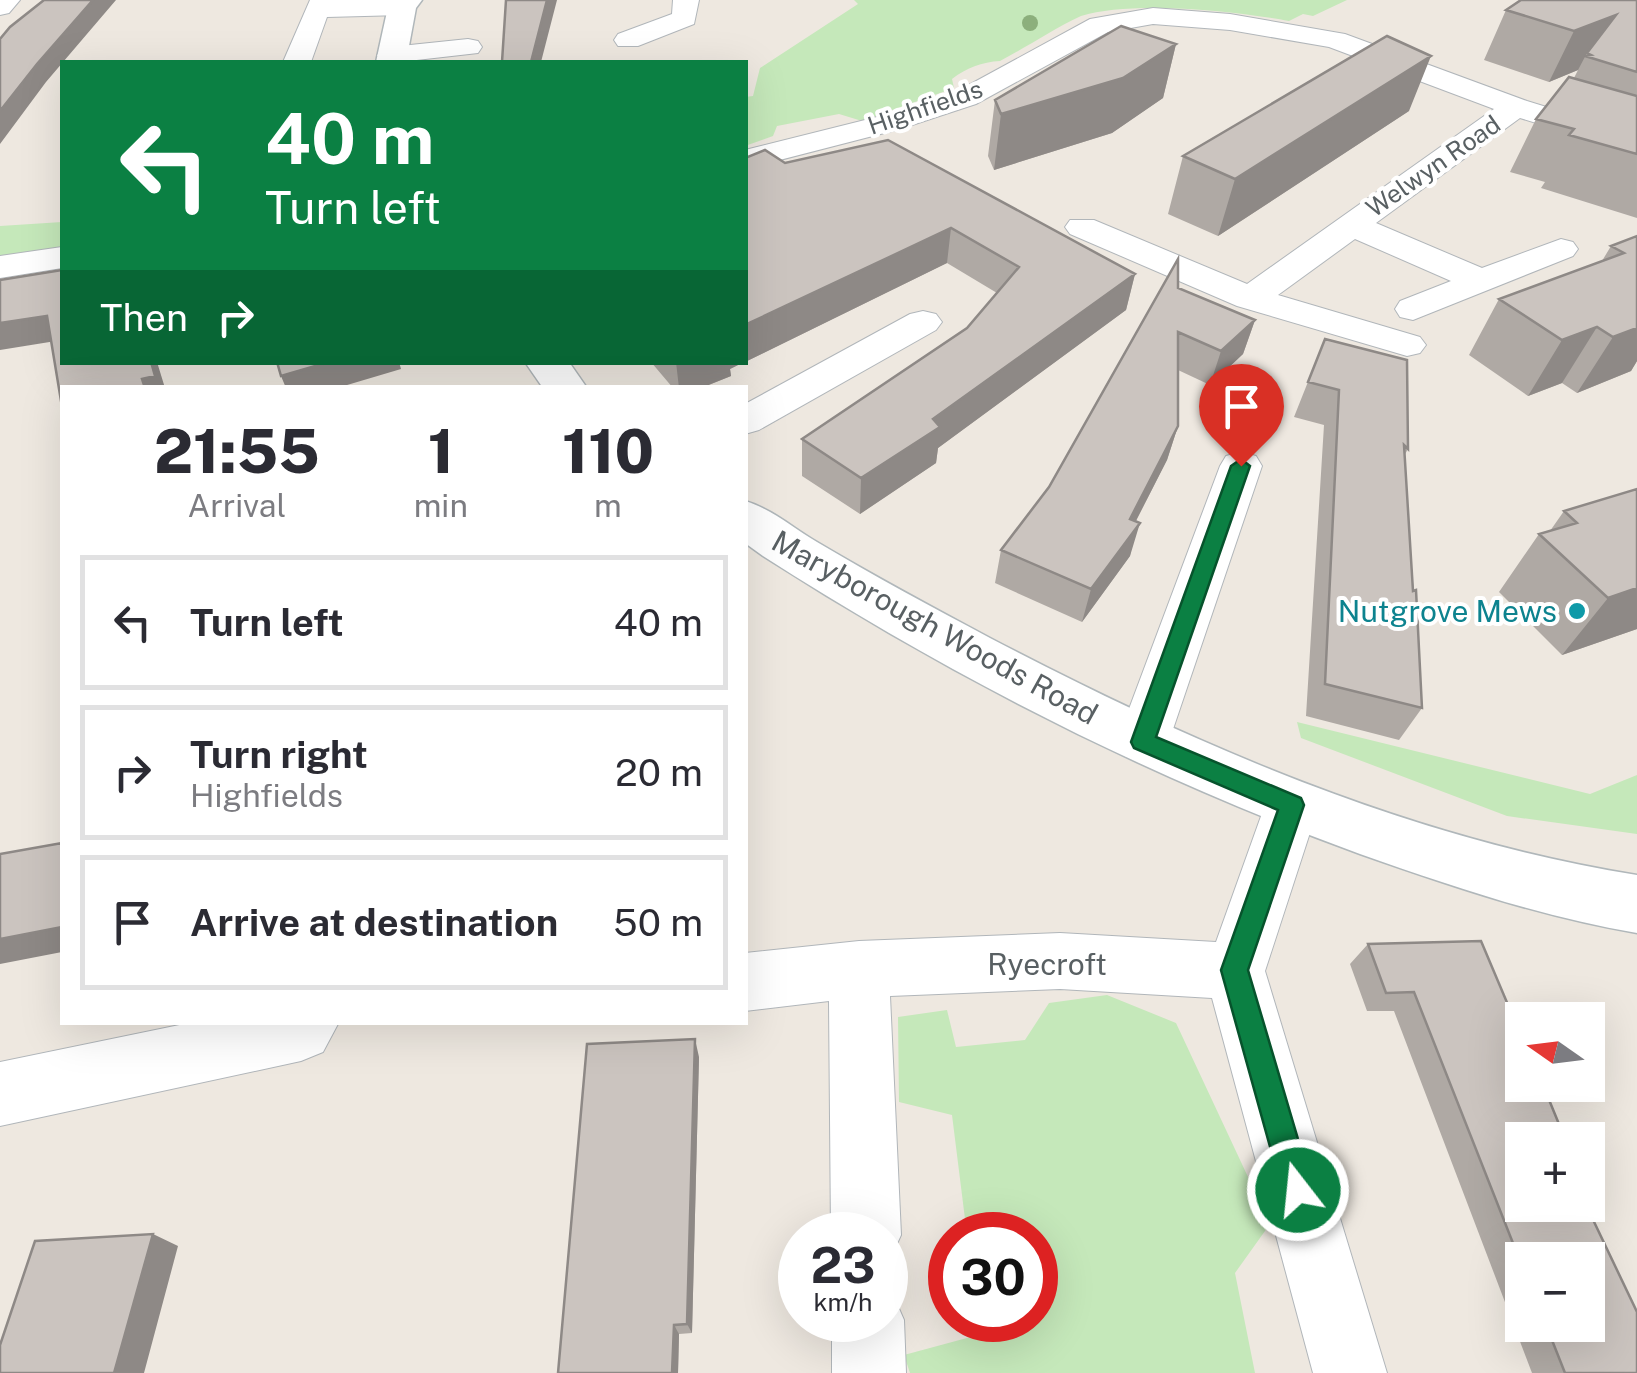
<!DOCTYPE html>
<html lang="en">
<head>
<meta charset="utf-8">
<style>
  body { margin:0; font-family:"Public Sans",sans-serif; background:#f7f7f7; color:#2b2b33; height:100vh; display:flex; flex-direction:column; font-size:38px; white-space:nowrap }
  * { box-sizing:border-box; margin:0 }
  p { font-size:32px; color:#7c7c81 }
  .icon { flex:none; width:55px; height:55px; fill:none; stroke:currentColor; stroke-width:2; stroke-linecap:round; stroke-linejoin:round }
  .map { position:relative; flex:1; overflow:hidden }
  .panel { position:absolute; left:60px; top:385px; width:688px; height:640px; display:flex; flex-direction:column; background:#fff; border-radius:0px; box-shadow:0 10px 40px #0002 }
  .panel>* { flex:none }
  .banner { position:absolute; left:60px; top:60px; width:688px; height:305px; border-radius:0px; box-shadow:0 10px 40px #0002; background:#0b8043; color:#fff; overflow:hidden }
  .needle { width:65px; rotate:284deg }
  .controls { position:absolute; left:1505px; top:1002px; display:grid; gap:20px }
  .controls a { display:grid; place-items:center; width:100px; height:100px; border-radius:0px; background:#fff; box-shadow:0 10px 40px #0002; font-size:50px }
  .speed { position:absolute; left:778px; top:1212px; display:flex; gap:20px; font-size:50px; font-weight:700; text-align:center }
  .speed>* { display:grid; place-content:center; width:130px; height:130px; border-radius:50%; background:#fff; box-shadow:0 10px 40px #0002; line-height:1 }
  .speed small { font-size:25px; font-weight:400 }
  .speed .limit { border:15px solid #d22; background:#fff; color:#111 }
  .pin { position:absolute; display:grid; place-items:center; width:85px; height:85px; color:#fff; margin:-102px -42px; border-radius:50% 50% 50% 0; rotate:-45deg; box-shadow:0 0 10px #0007 }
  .pin .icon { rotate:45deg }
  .me { position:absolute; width:110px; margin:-55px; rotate:344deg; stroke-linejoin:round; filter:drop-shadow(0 0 8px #0008) }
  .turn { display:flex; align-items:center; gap:35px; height:210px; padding:0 40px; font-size:45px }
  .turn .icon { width:130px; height:130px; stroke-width:2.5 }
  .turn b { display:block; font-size:70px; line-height:85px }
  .then { display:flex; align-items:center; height:95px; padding:0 40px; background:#0003; gap:20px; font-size:38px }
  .eta { display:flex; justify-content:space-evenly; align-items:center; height:170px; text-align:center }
  .eta b { font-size:60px; font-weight:800; line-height:70px }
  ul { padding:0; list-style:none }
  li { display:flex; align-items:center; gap:30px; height:135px; margin:0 20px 15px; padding:0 20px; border:5px solid #e1e1e2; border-radius:0px }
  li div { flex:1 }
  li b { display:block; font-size:38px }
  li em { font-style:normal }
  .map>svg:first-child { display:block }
</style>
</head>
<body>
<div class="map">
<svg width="1637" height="1373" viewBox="0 0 1637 1373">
  <rect width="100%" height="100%" fill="#eee8e0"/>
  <path fill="#c5e8ba" d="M854,0H1347L1313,16L1303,14L1289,21C1235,11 1132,0 1081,16C1053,29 1027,47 1000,61C982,62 966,68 952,79L954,88L862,121L839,114L777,126L773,136L745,146V97L753,96L760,68L858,4Z
    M62,222V252L0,260V226Z
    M1297,722L1590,794L1637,775V834L1507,816L1301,738Z
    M1107,995L1176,1023L1270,1224L1235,1273L1255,1373H910L904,1355L978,1335L977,1320H1035V1235H967L952,1115L899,1102L898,1017L947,1010L956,1047L1025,1040L1049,1003Z"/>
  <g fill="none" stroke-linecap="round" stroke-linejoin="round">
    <g stroke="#b1b6ba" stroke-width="2">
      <path id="street" d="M0,0H20L9,13L0,15Z
        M310,0H406L415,7L402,15L327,17L311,62H283Z
        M673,0H699L694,24L638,46H618L614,40L618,34L672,14Z
        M1153,8L1230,14L1345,34L1527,101L1637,135V154L1520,118L1376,223L1482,268L1561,239L1573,242L1578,249L1573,256L1413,320L1400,317L1395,309L1400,301L1451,281L1355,239L1278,295L1420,337L1426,345L1420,353L1407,356L1237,306L1070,234L1065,227L1070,220H1094L1247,284L1494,109L1329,47L1230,30L1153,24L1108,32L976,104L900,129L745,169V150L881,116L956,92L1090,19Z
        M468,39L478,41L482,47L478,53L399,62L381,61L377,55L391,47Z
        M62,247V268L0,278V256Z
        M923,311L936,314L942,322L936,330L759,430L745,434V404L910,314Z
        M1241,452L1256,456L1262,466L1169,741L1161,756L1143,762L1125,756L1117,741L1220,466L1226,456Z
        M1292,782L1311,789L1319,805L1265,971L1387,1373H1313L1212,998L1060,989L890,996L901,1235L890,1259L885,1262V1235H831L829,1001L745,1011V953L859,941L1060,933L1216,942L1265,805L1273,789Z
        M194,1022H339L323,1052L301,1061L0,1126V1062Z
        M885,1291L893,1295L904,1320L906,1373H832V1320H885Z"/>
    </g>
    <g stroke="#b0b7ba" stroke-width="3">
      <path id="secondary" d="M393,0H422L416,8L406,62H376L388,7Z
        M525,362H569L587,388H543Z
        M745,501C772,509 793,528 817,542C874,576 932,607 990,638C1192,744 1411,839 1637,875V933C1542,917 1451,886 1360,854C1150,778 950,676 763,556L745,543Z"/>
    </g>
    <use href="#street" fill="#fff" fill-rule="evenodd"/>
    <use href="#secondary" fill="#fff" fill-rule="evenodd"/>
  </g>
  <circle fill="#8caf7c" cx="1030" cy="23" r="8"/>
  <path fill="#afa9a4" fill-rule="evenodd" d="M1637,0V218L1541,188L1545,182L1510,172L1536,119L1574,78L1578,70L1549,82L1484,60L1506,10Z
    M1176,44L1163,98L1112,133L994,170L988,156L995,100Z
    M1409,111L1218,236L1168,214L1183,156Z
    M745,158L785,163L1135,274L1126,310L938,448L936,463L860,514L802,476V439L967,328L997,293L947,263L745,362Z
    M1637,236V361L1631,371L1577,393L1562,383L1528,396L1469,355L1499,299L1602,261L1611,246Z
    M1178,288L1255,320L1243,354L1210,385L1178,370V426L1167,460L1136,521L1130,556L1082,622L995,583L1001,550L1049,487Z
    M1325,339L1408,449L1404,456L1422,708L1399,740L1306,716L1324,425L1294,417Z
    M651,362H744L730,369L731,376L701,388H673Z
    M1637,489V629L1562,655L1499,592L1539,534L1550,531L1564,511Z
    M1368,944L1563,1134L1554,1139L1637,1373H1532L1394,1011H1367L1350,964ZM1522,1260L1588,1325H1522Z
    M699,1057L692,1333L679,1334L678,1373H558Z"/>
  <path fill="#8e8986" d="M93,0H116L46,82L0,144V111L37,64Z
    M547,0H557L541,62H531Z
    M1616,15L1591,55L1587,53L1578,70L1549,82L1574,31Z
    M1176,44L1163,98L1112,133L994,170L1001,114Z
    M1431,56L1409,111L1218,236L1235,179Z
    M951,228L947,263L745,362V325Z
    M1135,274L1126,310L938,448L936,463L860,514L861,478L933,419Z
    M47,316L62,340L0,350V323Z
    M1255,320L1243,354L1210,385L1221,351Z
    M1597,327L1562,383L1528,396L1562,340Z
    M1637,328V361L1631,371L1577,393L1613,337Z
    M151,362H157L165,388H145L142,379Z
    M329,362H399L401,369L337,388H286L281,376Z
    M676,362H744L730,369L731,376L701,388H679Z
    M1178,426L1167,460L1124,544L1140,523L1130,556L1082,622L1091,589L1130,519Z
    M1637,588V629L1562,655L1608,598Z
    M62,927V952L0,964V939Z
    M695,1039L699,1057L692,1333L687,1324Z
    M153,1234L178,1246L144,1373H114Z
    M674,1325L679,1334L678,1373H672Z"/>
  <path fill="#cbc4bf" stroke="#8e8986" stroke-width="2.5" d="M44,0H93L37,64L0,111V39L10,27Z
    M506,0H547L531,62H502Z
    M1521,0H1637V72L1585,56L1591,55L1587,53L1616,15L1574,31L1506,10Z
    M1121,26L1176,44L1123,78L1001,114L995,100Z
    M1387,36L1431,56L1235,179L1183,156Z
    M1569,77L1637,96V154L1569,135L1574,129L1536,119Z
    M888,140L1135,274L933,419L940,427L861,478L802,439L967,328L1019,267L951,228L745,325V158L765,150L785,163Z
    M1637,236V328L1613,337L1597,327L1562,340L1499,299L1624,253L1611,246Z
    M1178,259V288L1255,320L1221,351L1178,332V426L1130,519L1140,523L1091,589L1001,550L1049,487Z
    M62,270V362H151L155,376L142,379L145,388H62V407L47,316L0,323V280Z
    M1325,339L1407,360L1408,449L1404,445L1413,591L1416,590L1422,708L1325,684L1339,390L1308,382Z
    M277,362H329L281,376Z
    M1637,489V588L1608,598L1539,534L1577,523L1564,511Z
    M62,843V927L0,939V854Z
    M1481,941L1522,1038V1085H1543L1563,1134L1552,1135L1555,1140H1522V1205H1586L1637,1312V1373H1565L1546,1325H1588V1260H1522V1266L1414,992L1386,993L1368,944Z
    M695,1039L687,1324L674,1325L672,1373H558L587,1044Z
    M153,1234L114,1373H0V1345L35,1241Z"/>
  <path fill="#0b8043" stroke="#07532c" stroke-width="2.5" d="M1241,459L1250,466L1156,737L1301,798L1304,805L1248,970L1313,1190L1308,1201L1298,1205L1287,1201L1282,1190L1221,970L1278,810L1134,748L1131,742L1231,466Z"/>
  <circle fill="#0f9aa8" stroke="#fff" stroke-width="4" cx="1577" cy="611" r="10"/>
  <g text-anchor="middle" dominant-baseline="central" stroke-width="8" stroke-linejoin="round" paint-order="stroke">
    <g font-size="25" fill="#596063" stroke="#fff">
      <text transform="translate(925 107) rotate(-19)">Highfields</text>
      <text transform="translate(1433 166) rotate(-35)">Welwyn Road</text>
    </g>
    <g font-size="30" fill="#0d838f" stroke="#fff" text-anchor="end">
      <text x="1557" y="611">Nutgrove Mews</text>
    </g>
    <g font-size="30" fill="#596063" stroke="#fff">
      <text transform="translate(935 627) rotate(29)">Maryborough Woods Road</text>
      <text x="1047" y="964">Ryecroft</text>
    </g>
  </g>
</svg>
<div class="controls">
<a><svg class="needle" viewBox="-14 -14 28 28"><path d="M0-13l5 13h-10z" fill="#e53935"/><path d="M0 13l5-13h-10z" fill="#7c7c81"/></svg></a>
<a>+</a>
<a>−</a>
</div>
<div class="speed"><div>23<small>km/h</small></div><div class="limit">30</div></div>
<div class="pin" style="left:1241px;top:466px;background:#d93025"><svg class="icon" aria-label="arrive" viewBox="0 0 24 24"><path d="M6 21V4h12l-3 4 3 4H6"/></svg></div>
<svg class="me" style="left:1298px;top:1190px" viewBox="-20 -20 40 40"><circle r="17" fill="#0b8043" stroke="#fff" stroke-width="3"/><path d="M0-11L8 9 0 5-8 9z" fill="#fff"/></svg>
<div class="banner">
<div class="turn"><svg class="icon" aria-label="left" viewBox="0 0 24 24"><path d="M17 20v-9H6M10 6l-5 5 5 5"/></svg><div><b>40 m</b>Turn left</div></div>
<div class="then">Then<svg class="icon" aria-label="right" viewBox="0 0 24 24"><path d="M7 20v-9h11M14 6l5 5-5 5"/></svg></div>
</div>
<section class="panel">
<div class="eta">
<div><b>21:55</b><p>Arrival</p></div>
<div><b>1</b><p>min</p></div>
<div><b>110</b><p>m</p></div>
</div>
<ul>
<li><svg class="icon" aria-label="left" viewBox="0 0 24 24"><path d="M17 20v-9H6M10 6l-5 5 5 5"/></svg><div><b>Turn left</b></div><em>40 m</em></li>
<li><svg class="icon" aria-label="right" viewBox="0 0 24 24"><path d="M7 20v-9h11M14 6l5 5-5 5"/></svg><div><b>Turn right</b><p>Highfields</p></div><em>20 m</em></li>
<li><svg class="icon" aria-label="arrive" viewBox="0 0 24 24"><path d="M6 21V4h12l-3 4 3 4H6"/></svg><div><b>Arrive at destination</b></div><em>50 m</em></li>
</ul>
</section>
</div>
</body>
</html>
